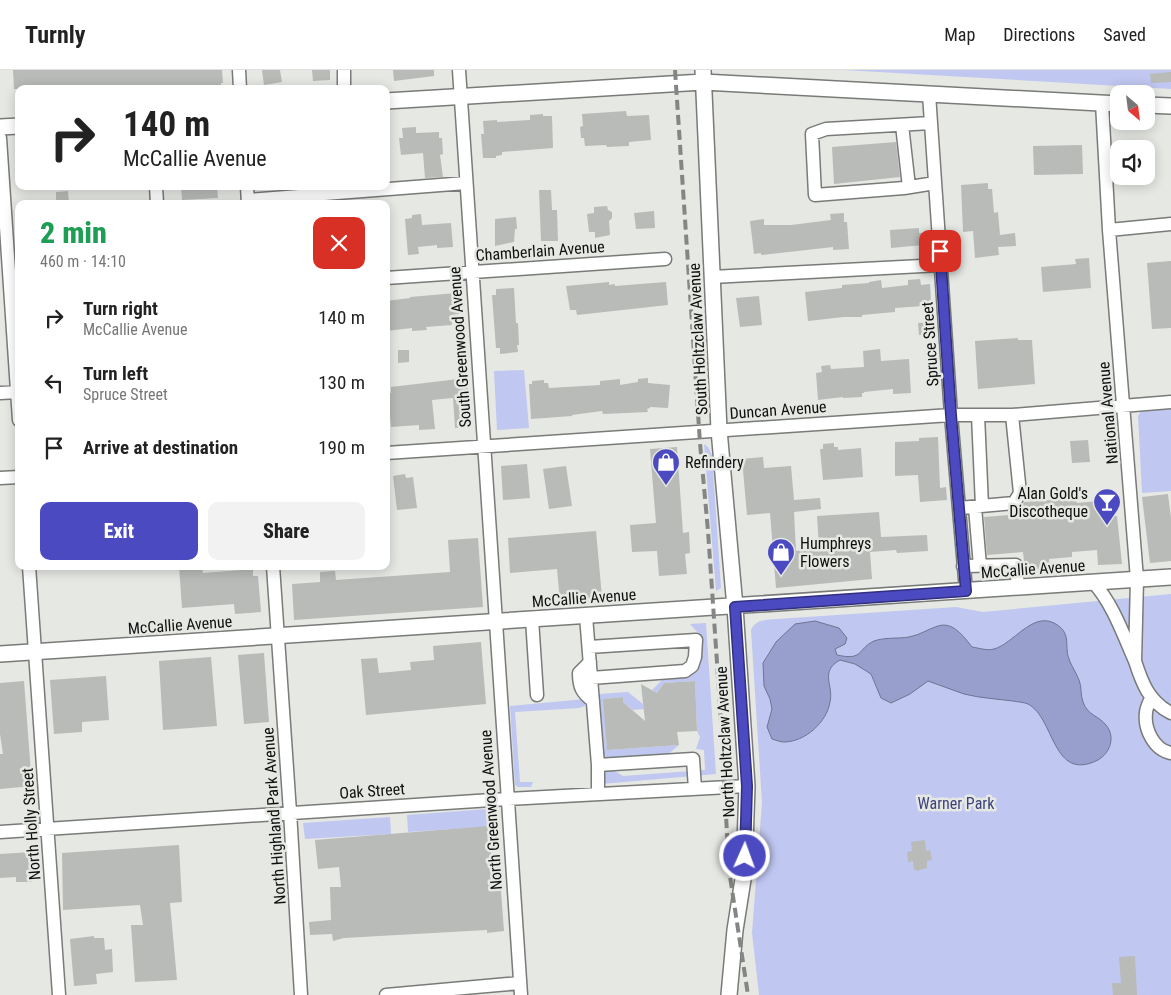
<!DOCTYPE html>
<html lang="en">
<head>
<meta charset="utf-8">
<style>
  body { margin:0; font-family:"Roboto Condensed",sans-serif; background:#f2f2f2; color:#222; height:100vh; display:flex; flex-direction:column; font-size:19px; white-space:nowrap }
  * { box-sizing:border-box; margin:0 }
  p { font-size:16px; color:#767676 }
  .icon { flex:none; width:28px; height:28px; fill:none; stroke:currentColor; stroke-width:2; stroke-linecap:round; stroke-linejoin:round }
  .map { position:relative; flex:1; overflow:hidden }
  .sheet { position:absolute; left:15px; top:130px; width:375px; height:370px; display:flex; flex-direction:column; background:#fff; border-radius:10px; box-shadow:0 2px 12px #0003 }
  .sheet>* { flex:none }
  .banner { position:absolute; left:15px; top:15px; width:375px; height:105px; border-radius:10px; box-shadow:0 2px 12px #0003; background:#fff; color:#222; overflow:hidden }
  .needle { width:32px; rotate:152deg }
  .fabs { position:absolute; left:1110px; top:15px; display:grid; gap:10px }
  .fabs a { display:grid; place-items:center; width:45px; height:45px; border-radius:10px; background:#fff; box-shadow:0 2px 12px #0003; font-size:25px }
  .pin { position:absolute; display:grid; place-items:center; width:42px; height:42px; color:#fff; margin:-21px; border-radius:10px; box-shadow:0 2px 8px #0006 }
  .me { position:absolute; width:55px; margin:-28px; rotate:2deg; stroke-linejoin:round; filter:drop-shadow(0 0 4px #0008) }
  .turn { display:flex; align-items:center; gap:18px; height:105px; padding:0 25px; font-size:22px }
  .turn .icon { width:65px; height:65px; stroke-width:2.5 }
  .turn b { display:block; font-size:35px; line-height:42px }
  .round { display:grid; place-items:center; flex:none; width:52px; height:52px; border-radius:10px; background:#f2f2f2 }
  .head { display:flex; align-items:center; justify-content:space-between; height:85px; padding:0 25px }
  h1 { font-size:30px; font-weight:800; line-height:38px; color:#1e9e55 }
  .primary-button { display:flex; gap:10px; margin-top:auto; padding:10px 25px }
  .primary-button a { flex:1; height:58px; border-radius:10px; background:#4b4ac0; color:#fff; font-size:20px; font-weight:800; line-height:58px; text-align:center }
  .primary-button a+a { background:#f2f2f2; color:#222 }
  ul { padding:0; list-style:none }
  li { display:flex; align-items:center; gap:15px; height:65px; padding:0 25px }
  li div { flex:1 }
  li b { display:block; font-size:19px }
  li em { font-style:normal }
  header { display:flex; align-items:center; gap:30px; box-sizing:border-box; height:70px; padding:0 25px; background:#fff; border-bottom:1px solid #e0e0e0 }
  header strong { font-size:24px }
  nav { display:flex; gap:28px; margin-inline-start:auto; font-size:18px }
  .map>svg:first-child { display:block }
</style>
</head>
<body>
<header>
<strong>Turnly</strong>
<nav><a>Map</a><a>Directions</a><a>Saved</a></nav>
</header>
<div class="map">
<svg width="1171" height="925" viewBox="0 0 1171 925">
  <rect width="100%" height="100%" fill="#e6e8e4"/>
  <path fill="#c0c7f1" d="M844,0H1171V19Z
    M524,300L529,358L497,360L494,301Z
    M1171,339V421L1142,423L1138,346L1141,341Z
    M704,374L708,377L712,385L721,518L716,521Z
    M1171,524V925H759L752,863L762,733L751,560C756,549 766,550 777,549L956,537L983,542Z
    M706,553L716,704L601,714L605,699H611L623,706L705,700L704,680L696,679L700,667L697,661L695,611L664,613L657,623L652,620L665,607L698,585V563L690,554Z
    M628,622L643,634L644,639L633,640L623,632V627L604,629L607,680L679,675L667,685L612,689L605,687L600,683L599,624Z
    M585,629V636L579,638L515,642L520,712H533L531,717H518L515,715L510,636Z
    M488,739L497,740L499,756L408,762L407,745Z
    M390,747L391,764L305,769L303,753Z"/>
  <path fill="#989fcc" stroke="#6f7493" d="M815,551L839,558L847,568L845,574L835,579L837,585C864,591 857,579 874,571C885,567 898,569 909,567C920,565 928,559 938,556C953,551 964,567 972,577C979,578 987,581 994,579C1013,574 1032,542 1054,553C1071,562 1065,573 1068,586C1070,594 1076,602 1079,610C1082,617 1080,624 1083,632C1088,646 1098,645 1106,655C1116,667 1110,683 1098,690C1052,713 1055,648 1028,634C1024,632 1017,632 1013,631C997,629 980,628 964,624C952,620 940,615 928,611L910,624L891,633L881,628L871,604L855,594L840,590C819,602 834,615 830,632C827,652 805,672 784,672C780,672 776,670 772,669L767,657L772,639L770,629L764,616L763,593L776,572L795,554Z"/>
  <path fill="#b8bbb7" d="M13,0H222L223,13H221V19H14Z
    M262,0H280L282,12L264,15Z
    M312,0H330V10L313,11Z
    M393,0H434V6L394,11Z
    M1171,2V12L1151,13L1150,4Z
    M626,41L627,46L649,45L651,70L629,72V76L607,77L606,75L585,76L584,68H581L580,57L583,56L582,44Z
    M543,44V46H552L553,78L502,82V85L496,86V88H483L481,64H484L483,51L497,50V52L530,50V45Z
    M416,57V63L439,62V68H442L443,84L440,85L443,107L425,108L423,83L401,85L399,68H403L402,58Z
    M896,72L900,107L834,114L832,77Z
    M1082,75L1083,104L1034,105L1033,76Z
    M988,113V119H992L994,143L998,142L1000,165L1015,163L1016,176L998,177L999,185L975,188L973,161L963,162L961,115Z
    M185,116H217L218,128L182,130L181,117Z
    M539,120H551L552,140H557L558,171H541Z
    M68,121L69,134H56V122Z
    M607,136L608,140L612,142V148L609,151L610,165L595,168V162H589L587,144L594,143V137Z
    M654,141L655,158L636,159L634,143Z
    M844,143V152H847L849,179L833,180V177L761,185V183L754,184L750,151L764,149V155H791L831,150L830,144Z
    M421,144L422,155L451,153L453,177L437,178V175L418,177L419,184L408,185L405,149L412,148V145Z
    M516,147L517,159H515L514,172L495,176V149Z
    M919,158V163H923V175L891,178L890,160Z
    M1089,188L1091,218L1043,222L1041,197L1076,194L1075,189Z
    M1171,191V258L1152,259L1147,193Z
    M920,209L921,215L930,214L931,232L923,233V236L895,238V242L862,245V247H844L808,251L805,222L842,218V215L869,213V212L881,210L882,218L908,215V210Z
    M609,212V215L615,214V216L666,212L668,235L577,245L576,240H570L566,216Z
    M514,218L516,253H518L519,275H517L518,282L500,284V278H496L492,225H496V219Z
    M456,223V226H458L459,244L451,245L452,255L426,257L427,260L412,261V258L386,261V231L410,228V227Z
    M759,226L762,255L740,257L736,228Z
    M933,252L934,264L919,265L918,253Z
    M1018,268V270H1032L1035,314L978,319L975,271Z
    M880,279L881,291L909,289L911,323L893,324V319L864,322V323H862V327L843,328V327L818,330L816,303L822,302L821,296L830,295L831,299L864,297L863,281Z
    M398,280H409V292L398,293Z
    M467,308L471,356L455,358L453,328L432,330L435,359L419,360V355L391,357L388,323H391V317Z
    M648,308V313L670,315L668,338L650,337V338L647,339L648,342L603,344L602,341L572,345V346L531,349L529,314H532V311L544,310V313H548L549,318L600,315V311L620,309V315L638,312V309Z
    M938,367L940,418L946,417L947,430L920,432L918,405L895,406V372L919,371V368Z
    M1088,370L1090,392L1072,393L1070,371Z
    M834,373V377H838V380L861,378L863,407L823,410L820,379H823V374Z
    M677,377L683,463L689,462L690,483L685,484L687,504L659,506L657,481L632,482L630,455L656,453L650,379Z
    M763,387L764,398L791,396L794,430L820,428L821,439L794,442L796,481L819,477L817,446L879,442L881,467L927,465L928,481L897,483L896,480L870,482L872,509L776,518L770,443L747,445L742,389Z
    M527,394L530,428L503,430L501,396Z
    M566,396L572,436L549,439L543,399Z
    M405,404L406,408L413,407L417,438L397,440L393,406Z
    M1168,424L1171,448V491L1150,493L1142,427Z
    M1076,428L1077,433L1108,430L1109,446H1117L1122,494L1098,495L1097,480L1072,482V487L1049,489L1050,498L1025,500L1023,482L987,485L984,447L1021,444V438L1024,432Z
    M596,461L602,527L560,531L557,499L510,503L508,468Z
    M478,468L483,537L294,550L292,514L320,512V502L335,501L336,510L450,502L448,470Z
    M179,496H202L203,503L241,500V496H253V506H258L261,542L235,544L234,534L182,538Z
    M481,572L486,634L366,645L361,589L377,588L379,603L411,600L410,592L434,590L433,576Z
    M264,583L269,652L244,654L238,585Z
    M211,587L217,656L163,660L159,591Z
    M106,606L109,650L82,652V662L54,664L50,610Z
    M24,611L32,716L0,719V684H3L0,664V613Z
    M695,611L697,661L677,662L679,675L607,680L603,629L623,627V632L645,651L641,614L657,623L664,613Z
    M489,756L493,808H500L504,861L487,863V860L344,868L333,871L332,864L310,865L309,852L331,850L330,817H341L339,797L318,799L315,770Z
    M925,770L926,781L930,780L932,790L927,791V798L916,801V799L914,800L913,791L908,792L907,782L912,781L911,772Z
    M179,775L182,832L170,833L177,910L135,912L131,855H143L140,835L63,840L62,783Z
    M31,782L32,812H16V807L0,808V784Z
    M94,866V868H104L105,880L112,879L113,902L96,904L97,914L74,916L70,869Z
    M1135,886L1137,925H1113L1112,913H1121L1119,887Z"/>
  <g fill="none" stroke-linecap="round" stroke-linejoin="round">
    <g stroke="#787b77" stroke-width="15">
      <path id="minor" d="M239,0L240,19
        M344,0V19
        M459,0L521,925
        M929,24L951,345L966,521
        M931,53L826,59L812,64L815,125L904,118L935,113
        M902,55L909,117
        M0,68L19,350
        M156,116L157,134
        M247,116L248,134
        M248,130L466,113
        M1109,160L1171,154
        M712,207L941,195
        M386,208L665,189
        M0,323L19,322
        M978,345L982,436
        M386,383L951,345H1012L1171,332
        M0,408L19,407
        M975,437L980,496
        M959,438L1014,433L1020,423L1012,345
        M29,496L59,925
        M273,496L290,742L301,925
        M963,496L1016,495L1018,517
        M1093,512C1113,534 1123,564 1135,591L1137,509L1109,160L1102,33
        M586,546L598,695V724
        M532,549L537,625
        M589,577L696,570L695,587L692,596L685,601L591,608
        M1135,591C1142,613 1149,632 1171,643
        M590,592L579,603C579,617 582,623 593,631
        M1151,628C1149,633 1146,638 1146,643C1144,659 1154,680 1171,683
        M598,695L693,689L695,719
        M0,762L507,729L747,716
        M386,925L520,913"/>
    </g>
    <g stroke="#787b77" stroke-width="18">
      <path id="major" d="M703,0L719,360L735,537L747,716L744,803L735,860L729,925
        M386,31L703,12L1119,34
        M1146,35L1171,36
        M0,57L19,56
        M0,584L1171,507"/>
    </g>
    <use href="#minor" stroke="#fff" stroke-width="12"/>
    <use href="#major" stroke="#fff" stroke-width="15"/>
    <path stroke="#848683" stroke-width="4" stroke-dasharray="10 5" stroke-linecap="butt" d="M675,0L700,373L708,461L720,636L729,800L748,925"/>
  </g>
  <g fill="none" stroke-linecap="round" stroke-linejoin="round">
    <g stroke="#31307d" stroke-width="12">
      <path id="route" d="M745,786L747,716L735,537L966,521L951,345L940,181"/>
    </g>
    <use href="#route" stroke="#4b4ac0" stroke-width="9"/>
  </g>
  <defs>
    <g id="shop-pin" transform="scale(1.4375)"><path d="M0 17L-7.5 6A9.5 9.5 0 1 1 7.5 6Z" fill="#4b4ac0" stroke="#e6e8e4"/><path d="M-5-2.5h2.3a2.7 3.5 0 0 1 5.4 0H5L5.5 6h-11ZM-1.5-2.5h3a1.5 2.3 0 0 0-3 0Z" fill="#fff"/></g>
    <g id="bar-pin" transform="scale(1.4375)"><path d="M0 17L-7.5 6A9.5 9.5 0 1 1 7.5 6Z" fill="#4b4ac0" stroke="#e6e8e4"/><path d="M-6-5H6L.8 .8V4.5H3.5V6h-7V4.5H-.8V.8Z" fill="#fff"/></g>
  </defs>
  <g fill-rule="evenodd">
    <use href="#shop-pin" x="666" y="392"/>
    <use href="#bar-pin" x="1107" y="432"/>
    <use href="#shop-pin" x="781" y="482"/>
  </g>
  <g text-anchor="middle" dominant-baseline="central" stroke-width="5" stroke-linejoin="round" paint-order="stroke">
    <g font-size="16" fill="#0e0f0e" stroke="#e6e8e4">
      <text transform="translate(540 181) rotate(-4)">Chamberlain Avenue</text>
      <text transform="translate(698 269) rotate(-93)">South Holtzclaw Avenue</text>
      <text transform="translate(930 274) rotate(-94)">Spruce Street</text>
      <text transform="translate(460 277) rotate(-94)">South Greenwood Avenue</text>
      <text transform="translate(778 340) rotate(-4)">Duncan Avenue</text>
      <text transform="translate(1108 343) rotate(-95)">National Avenue</text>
      <text transform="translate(1033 499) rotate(-4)">McCallie Avenue</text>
      <text transform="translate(584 528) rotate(-4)">McCallie Avenue</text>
      <text transform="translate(180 555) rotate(-4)">McCallie Avenue</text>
      <text transform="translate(725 672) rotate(-93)">North Holtzclaw Avenue</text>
      <text transform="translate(372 721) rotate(-4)">Oak Street</text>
      <text transform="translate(491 740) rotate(-94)">North Greenwood Avenue</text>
      <text transform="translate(274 746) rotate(-94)">North Highland Park Avenue</text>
      <text transform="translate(31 754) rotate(-94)">North Holly Street</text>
    </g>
    <g font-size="16" fill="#0e0f0e" stroke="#e6e8e4" text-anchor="start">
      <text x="685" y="392">Refindery</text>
      <text x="1088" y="423" text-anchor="end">Alan Gold's<tspan x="1088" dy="18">Discotheque</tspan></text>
      <text x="800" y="473">Humphreys<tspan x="800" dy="18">Flowers</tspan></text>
    </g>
    <g font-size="16" fill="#3d427c" stroke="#e6e8e4">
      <text x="956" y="733">Warner Park</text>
    </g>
  </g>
</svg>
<div class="fabs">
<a><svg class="needle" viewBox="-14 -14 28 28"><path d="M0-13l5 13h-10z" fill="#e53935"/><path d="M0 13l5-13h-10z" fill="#767676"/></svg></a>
<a><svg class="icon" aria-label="sound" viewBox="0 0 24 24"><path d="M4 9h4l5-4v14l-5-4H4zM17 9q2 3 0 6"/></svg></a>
</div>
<div class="pin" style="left:940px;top:181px;background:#d93025"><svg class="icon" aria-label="arrive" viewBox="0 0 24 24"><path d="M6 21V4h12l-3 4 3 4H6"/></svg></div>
<svg class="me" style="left:745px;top:786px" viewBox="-20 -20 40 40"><circle r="17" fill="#4b4ac0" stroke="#fff" stroke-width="3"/><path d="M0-11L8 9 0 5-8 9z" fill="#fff"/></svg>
<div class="banner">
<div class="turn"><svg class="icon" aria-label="right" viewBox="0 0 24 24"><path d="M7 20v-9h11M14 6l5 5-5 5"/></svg><div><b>140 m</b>McCallie Avenue</div></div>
</div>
<section class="sheet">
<div class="head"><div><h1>2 min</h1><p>460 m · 14:10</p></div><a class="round" style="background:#d93025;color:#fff"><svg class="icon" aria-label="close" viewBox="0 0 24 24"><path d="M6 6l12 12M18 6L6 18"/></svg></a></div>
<ul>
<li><svg class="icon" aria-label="right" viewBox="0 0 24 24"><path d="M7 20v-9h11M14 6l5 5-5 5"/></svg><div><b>Turn right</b><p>McCallie Avenue</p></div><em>140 m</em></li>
<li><svg class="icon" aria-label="left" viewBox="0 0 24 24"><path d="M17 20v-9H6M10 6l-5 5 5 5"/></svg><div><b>Turn left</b><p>Spruce Street</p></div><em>130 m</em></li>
<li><svg class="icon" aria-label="arrive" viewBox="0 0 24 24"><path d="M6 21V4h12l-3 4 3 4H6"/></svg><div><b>Arrive at destination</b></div><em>190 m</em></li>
</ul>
<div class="primary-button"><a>Exit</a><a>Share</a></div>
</section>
</div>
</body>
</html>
